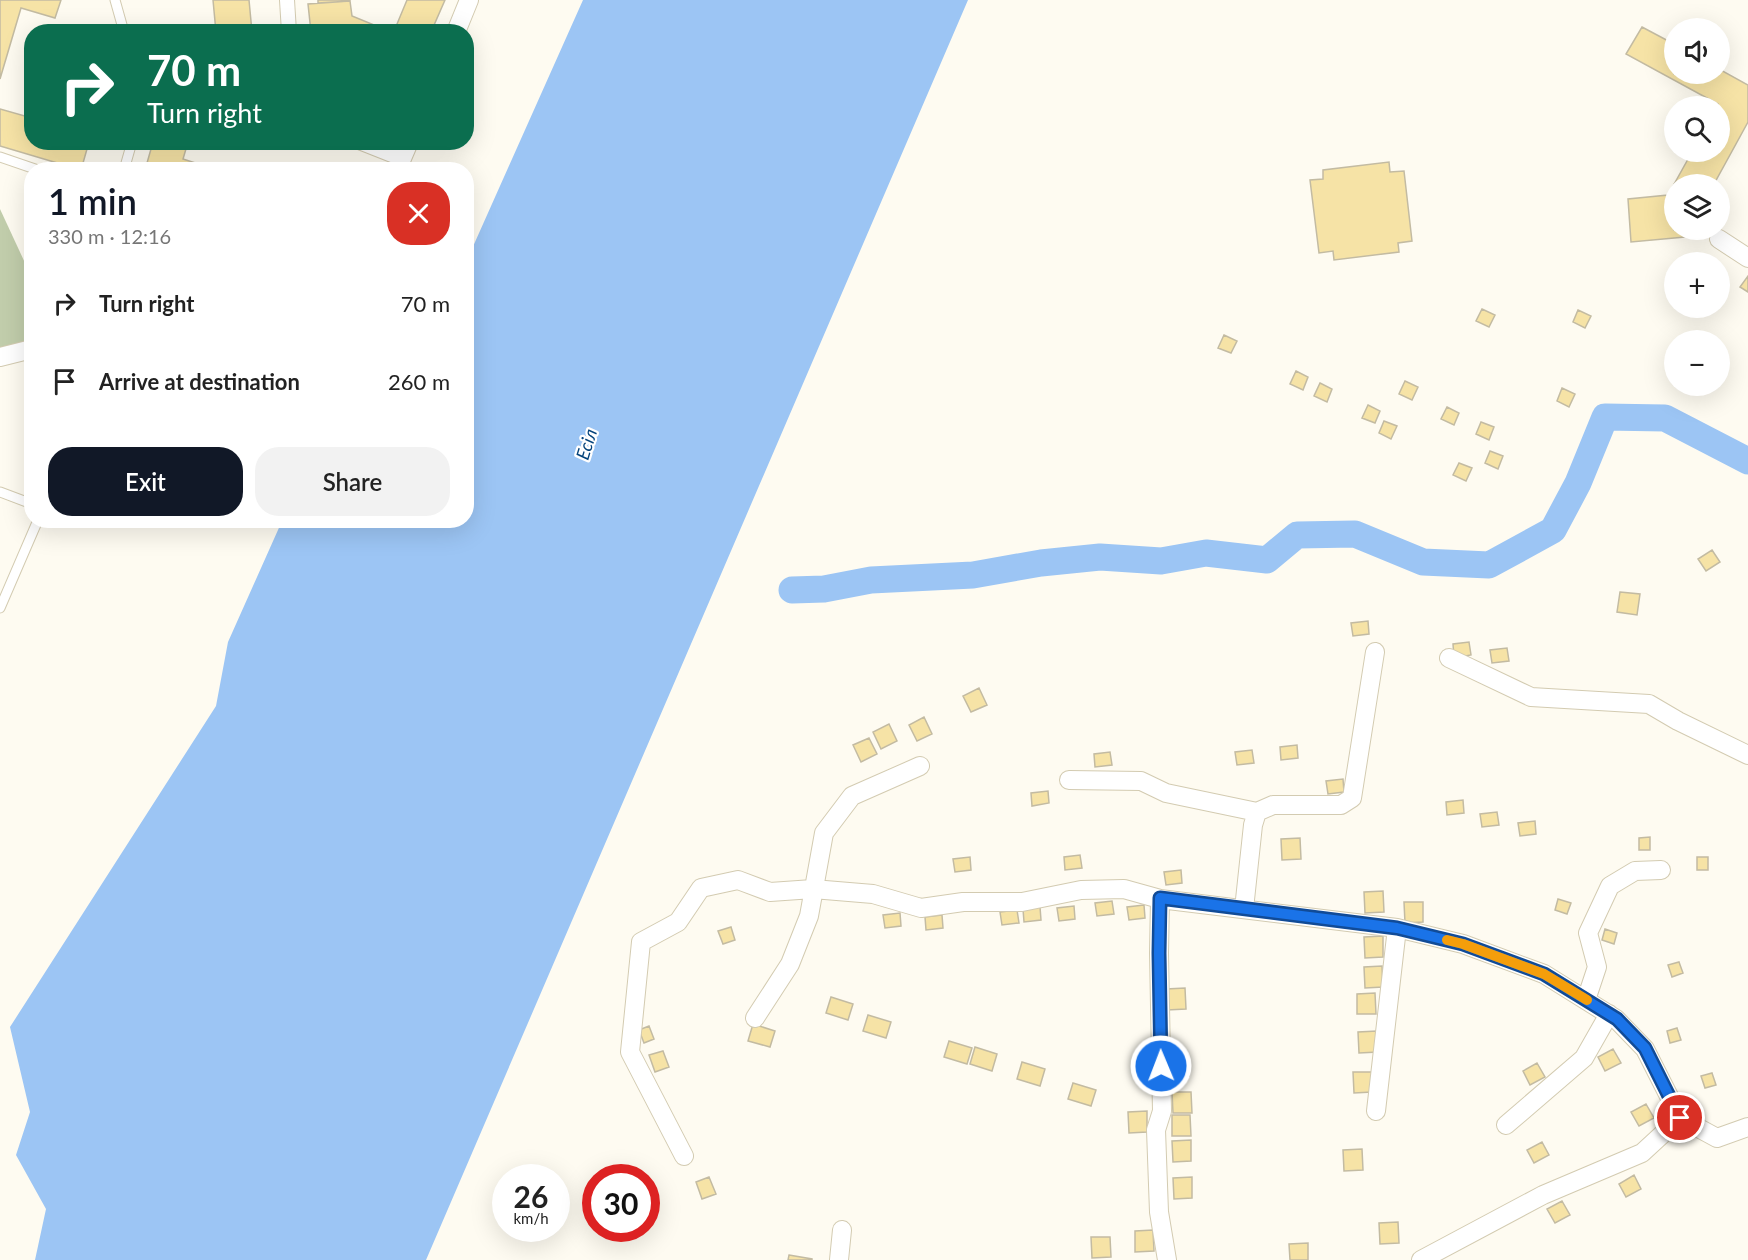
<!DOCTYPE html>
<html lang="en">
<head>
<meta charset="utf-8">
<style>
  body { margin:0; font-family:Lato,sans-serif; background:#f2f2f2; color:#222; height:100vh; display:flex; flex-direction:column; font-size:22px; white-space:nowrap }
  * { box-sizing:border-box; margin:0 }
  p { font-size:20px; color:#767676 }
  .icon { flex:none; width:33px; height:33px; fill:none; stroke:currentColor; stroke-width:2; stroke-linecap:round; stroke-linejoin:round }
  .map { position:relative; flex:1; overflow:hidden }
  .drawer { position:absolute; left:24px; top:162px; width:450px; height:366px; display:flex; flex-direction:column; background:#fff; border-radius:24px; box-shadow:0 6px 24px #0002 }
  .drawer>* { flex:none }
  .top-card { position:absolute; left:24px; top:24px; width:450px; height:126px; border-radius:24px; box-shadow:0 6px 24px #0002; background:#0b6e4f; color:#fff; overflow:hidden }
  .tools { position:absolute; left:1664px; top:18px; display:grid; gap:12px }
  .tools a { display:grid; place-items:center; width:66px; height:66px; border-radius:50%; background:#fff; box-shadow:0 6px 24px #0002; font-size:30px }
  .speed { position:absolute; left:492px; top:1164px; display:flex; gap:12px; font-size:30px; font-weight:700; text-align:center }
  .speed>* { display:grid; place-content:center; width:78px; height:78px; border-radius:50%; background:#fff; box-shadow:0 6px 24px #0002; line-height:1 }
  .speed small { font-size:15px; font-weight:400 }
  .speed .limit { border:9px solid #d22; background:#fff; color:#111 }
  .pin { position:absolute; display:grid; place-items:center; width:51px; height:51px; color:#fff; margin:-26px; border:3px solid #fff; border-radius:50%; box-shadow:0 2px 6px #0007 }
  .me { position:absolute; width:66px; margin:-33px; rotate:359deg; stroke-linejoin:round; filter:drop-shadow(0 0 4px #0008) }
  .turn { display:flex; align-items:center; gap:21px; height:126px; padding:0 24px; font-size:27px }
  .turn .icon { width:78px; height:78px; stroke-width:2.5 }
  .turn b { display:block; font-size:42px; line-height:51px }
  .round { display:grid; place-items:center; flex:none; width:63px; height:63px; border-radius:24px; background:#f2f2f2 }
  .summary { display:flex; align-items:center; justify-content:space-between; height:102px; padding:0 24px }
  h1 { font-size:36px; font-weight:600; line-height:45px; color:#111827 }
  .action { display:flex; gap:12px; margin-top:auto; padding:12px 24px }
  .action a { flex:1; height:69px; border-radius:24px; background:#111827; color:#fff; font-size:24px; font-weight:600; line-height:69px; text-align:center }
  .action a+a { background:#f2f2f2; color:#222 }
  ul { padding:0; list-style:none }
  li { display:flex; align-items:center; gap:18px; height:78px; padding:0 24px }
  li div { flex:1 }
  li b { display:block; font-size:22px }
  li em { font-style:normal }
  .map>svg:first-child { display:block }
</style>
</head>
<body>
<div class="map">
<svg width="1748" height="1260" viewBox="0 0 1748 1260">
  <rect width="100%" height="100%" fill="#fefbf1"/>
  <path fill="#c1cdab" d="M0,209L32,278L31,341L0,351Z"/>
  <path fill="#9cc5f4" d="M583,0H968L426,1260H35L46,1209L16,1155L30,1112L10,1027L216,706L228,642L282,521L466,520L467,260Z"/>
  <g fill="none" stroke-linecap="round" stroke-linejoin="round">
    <path stroke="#9cc5f4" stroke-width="27" d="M792,590L824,589L871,580L973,575L1041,563L1100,557L1161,561L1206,553L1267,560L1297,535L1355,534L1423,562L1489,565L1553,530L1578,483L1605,417L1665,418L1748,461"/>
  </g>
  <path fill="#f6e3a6" stroke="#c3bba2" stroke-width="1.5" d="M0,0H61L55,18L21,8L0,79Z
    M213,0H249L252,32H216Z
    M318,0H350V1L318,3Z
    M407,0H445L431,32H416L397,24Z
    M350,1L352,16L391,32H311L308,4Z
    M1642,27L1674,44V74H1719V69L1748,85V122L1714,184H1674V230H1690L1685,237L1631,242L1628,199L1668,195L1692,152H1719L1718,104L1626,54Z
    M0,109L32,118V142H89L81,170L0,146Z
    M153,142H188L183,159L217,170H145Z
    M1389,162L1390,172L1404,171L1412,241L1398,243L1399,252L1334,260L1333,251L1319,253L1310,180L1323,179V170Z
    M326,163L348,170H324Z
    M1748,276V292L1740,287Z
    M1482,309L1495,315L1489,327L1476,321Z
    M1578,310L1591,316L1585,328L1573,322Z
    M1224,335L1237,341L1231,353L1218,348Z
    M1296,371L1308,377L1303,390L1290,384Z
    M1405,381L1418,387L1412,400L1399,394Z
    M1320,383L1332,389L1327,402L1314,396Z
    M1562,388L1575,394L1569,407L1557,401Z
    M1368,405L1380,411L1375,423L1362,418Z
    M1447,407L1459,413L1454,425L1441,419Z
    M1384,421L1397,426L1391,439L1379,433Z
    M1481,422L1494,427L1489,440L1476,434Z
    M1490,451L1503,456L1498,469L1485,463Z
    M1459,463L1472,468L1466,481L1453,475Z
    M1712,550L1720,562L1706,571L1698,559Z
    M1620,592L1640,594L1637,615L1617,612Z
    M1368,621L1369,634L1353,636L1351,623Z
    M1469,642L1471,655L1454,658L1453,644Z
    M1507,648L1509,661L1492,663L1490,650Z
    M979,688L987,705L971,712L963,696Z
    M924,717L932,734L917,741L909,725Z
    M889,724L897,741L881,749L873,732Z
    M869,738L877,754L861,762L853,745Z
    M1297,745L1298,758L1281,760L1280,747Z
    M1252,750L1254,763L1237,765L1235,752Z
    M1110,752L1112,765L1095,767L1094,754Z
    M1343,779L1344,792L1328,794L1326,781Z
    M1048,791L1049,803L1032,806L1031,793Z
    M1463,800L1464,813L1447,815L1446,802Z
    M1497,812L1499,825L1482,827L1480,814Z
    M1535,821L1536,834L1520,836L1518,823Z
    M1650,837V850H1639V838Z
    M1300,838L1301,859L1282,860L1281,839Z
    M1080,855L1082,868L1065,870L1064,857Z
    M970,857L971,870L955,872L953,859Z
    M1697,857H1708V870H1697Z
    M1181,870L1182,883L1166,885L1164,872Z
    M1383,891L1384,912L1365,913L1364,892Z
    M1558,899L1571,903L1567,914L1555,910Z
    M1112,901L1114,914L1097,916L1095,903Z
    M1404,902H1423V922L1405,923Z
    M1144,905L1145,918L1129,920L1127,907Z
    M1074,906L1075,919L1059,921L1057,908Z
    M1040,907L1041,920L1024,922L1023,909Z
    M1017,910L1019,923L1002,925L1000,912Z
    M900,913L901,926L885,928L883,915Z
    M942,915L943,928L926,930L925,917Z
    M731,927L735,940L723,944L718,931Z
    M1605,929L1617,933L1614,944L1602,940Z
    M1383,936V957L1365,958L1364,937Z
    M1679,962L1683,973L1672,977L1668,965Z
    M1382,966L1383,987L1365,988L1364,967Z
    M1185,988L1186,1009L1167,1010L1166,989Z
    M1375,993L1376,1014H1357V994Z
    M831,997L853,1004L848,1020L826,1013Z
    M868,1015L891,1022L886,1038L863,1031Z
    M753,1024L775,1031L770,1047L748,1041Z
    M649,1026L654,1039L644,1043L639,1030Z
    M1677,1028L1681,1040L1670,1043L1667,1031Z
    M1377,1031L1378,1052L1359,1053L1358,1032Z
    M949,1041L972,1048L967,1064L944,1057Z
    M975,1047L997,1054L992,1071L970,1064Z
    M1613,1049L1621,1063L1605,1071L1598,1057Z
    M663,1051L669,1067L655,1072L649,1055Z
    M1188,1055L1189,1076L1170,1077V1056Z
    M1022,1062L1045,1069L1040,1086L1017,1079Z
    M1537,1063L1545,1077L1530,1085L1523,1071Z
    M1353,1072H1372V1092L1354,1093Z
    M1712,1073L1716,1085L1705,1088L1701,1076Z
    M1073,1083L1096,1090L1091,1106L1068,1099Z
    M1172,1092H1191L1192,1113H1173Z
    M1646,1104L1654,1118L1639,1126L1631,1112Z
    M1147,1111V1132L1129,1133L1128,1112Z
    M1172,1115H1190L1191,1136H1172Z
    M1191,1140V1161L1173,1162L1172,1141Z
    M1542,1142L1549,1155L1534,1163L1527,1150Z
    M1362,1149L1363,1170L1344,1171L1343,1150Z
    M1634,1175L1641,1189L1626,1197L1619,1184Z
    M709,1177L716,1194L702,1199L696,1182Z
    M1192,1177V1198L1174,1199L1173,1178Z
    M1562,1201L1570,1215L1555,1223L1547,1209Z
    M1398,1222L1399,1243L1380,1244L1379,1223Z
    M1153,1230L1154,1251L1135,1252V1231Z
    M1091,1237H1110L1111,1257L1092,1258Z
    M1308,1243V1260H1290L1289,1244Z
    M789,1255L812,1259V1260H788Z"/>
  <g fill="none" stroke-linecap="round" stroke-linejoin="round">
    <g stroke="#d3cbb1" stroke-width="11">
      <path id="service" d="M115,0L124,32
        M0,157L38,170
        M124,170L132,142
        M0,492L32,504
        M0,608L38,520"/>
    </g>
    <g stroke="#d3cbb1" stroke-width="16">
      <path id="pedestrian" d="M287,0L289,32
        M359,142L402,159"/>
    </g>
    <g stroke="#d3cbb1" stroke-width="20">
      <path id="minor" d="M456,32L469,0
        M397,170L409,142
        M1719,239L1748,258
        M0,357L32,349
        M1449,658L1531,697L1649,704L1678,721L1748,755
        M1069,780L1141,781L1166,793L1257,812L1273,805H1341L1352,798L1375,652
        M1160,899L1159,953L1162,1111L1156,1130L1159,1212L1167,1260
        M1244,909L1253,825L1257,812
        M1586,1000L1597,967L1588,933L1610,886L1635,871L1661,870
        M755,1018L790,964L809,916L824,833L852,796L920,766
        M1376,1111L1397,928
        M1506,1125L1584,1058L1609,1014
        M684,1156L630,1052L641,942L678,922L701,888L738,880L770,892L813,889L873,894L921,908L963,902H1022L1081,890L1124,889L1160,899L1397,928L1463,944L1544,974L1616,1019L1645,1049L1680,1118
        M839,1260L842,1230
        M1421,1260L1543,1195L1642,1153L1680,1118L1717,1138L1748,1127"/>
    </g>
    <use href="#service" stroke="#fff" stroke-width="9"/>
    <use href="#pedestrian" stroke="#fff" stroke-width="14"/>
    <use href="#minor" stroke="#fff" stroke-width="18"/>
  </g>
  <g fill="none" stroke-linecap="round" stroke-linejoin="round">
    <g stroke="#114b97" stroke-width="15">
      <path id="route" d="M1161,1066L1159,953L1160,898L1397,928L1463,944L1544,974L1617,1019L1645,1048L1680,1118"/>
    </g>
    <use href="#route" stroke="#1a73e8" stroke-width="10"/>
    <path stroke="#f59e0b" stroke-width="10" d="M1447,940L1463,944L1544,974L1587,1000"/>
  </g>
  <g text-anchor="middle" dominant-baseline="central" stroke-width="4.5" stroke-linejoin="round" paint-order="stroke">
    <g font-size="18" font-style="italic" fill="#04437b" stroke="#fff">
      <text transform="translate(586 444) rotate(-73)">Есіл</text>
    </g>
  </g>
</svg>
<div class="tools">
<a><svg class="icon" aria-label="sound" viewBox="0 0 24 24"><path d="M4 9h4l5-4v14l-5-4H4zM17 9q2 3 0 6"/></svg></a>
<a><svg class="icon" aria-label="search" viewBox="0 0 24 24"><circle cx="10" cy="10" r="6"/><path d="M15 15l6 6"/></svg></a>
<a><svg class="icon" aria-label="layers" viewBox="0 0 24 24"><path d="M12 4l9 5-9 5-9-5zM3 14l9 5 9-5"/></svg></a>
<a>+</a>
<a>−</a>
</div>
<div class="speed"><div>26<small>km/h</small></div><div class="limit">30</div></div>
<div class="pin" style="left:1680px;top:1118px;background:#d93025"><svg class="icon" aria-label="arrive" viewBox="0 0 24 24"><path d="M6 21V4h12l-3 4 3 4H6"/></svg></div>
<svg class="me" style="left:1161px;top:1066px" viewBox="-20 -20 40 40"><circle r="17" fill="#1a73e8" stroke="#fff" stroke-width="3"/><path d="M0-11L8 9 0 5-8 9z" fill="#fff"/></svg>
<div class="top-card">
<div class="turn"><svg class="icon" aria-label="right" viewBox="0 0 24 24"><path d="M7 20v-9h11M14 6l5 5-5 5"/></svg><div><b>70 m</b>Turn right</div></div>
</div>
<section class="drawer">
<div class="summary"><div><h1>1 min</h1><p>330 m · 12:16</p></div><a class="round" style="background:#d93025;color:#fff"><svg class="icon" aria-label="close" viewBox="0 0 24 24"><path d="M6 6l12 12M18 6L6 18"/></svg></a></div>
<ul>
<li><svg class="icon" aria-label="right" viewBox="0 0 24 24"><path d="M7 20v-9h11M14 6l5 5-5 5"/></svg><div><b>Turn right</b></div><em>70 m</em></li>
<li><svg class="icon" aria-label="arrive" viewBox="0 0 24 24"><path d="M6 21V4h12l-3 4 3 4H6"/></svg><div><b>Arrive at destination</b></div><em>260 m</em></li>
</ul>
<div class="action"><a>Exit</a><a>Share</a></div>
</section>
</div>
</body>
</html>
